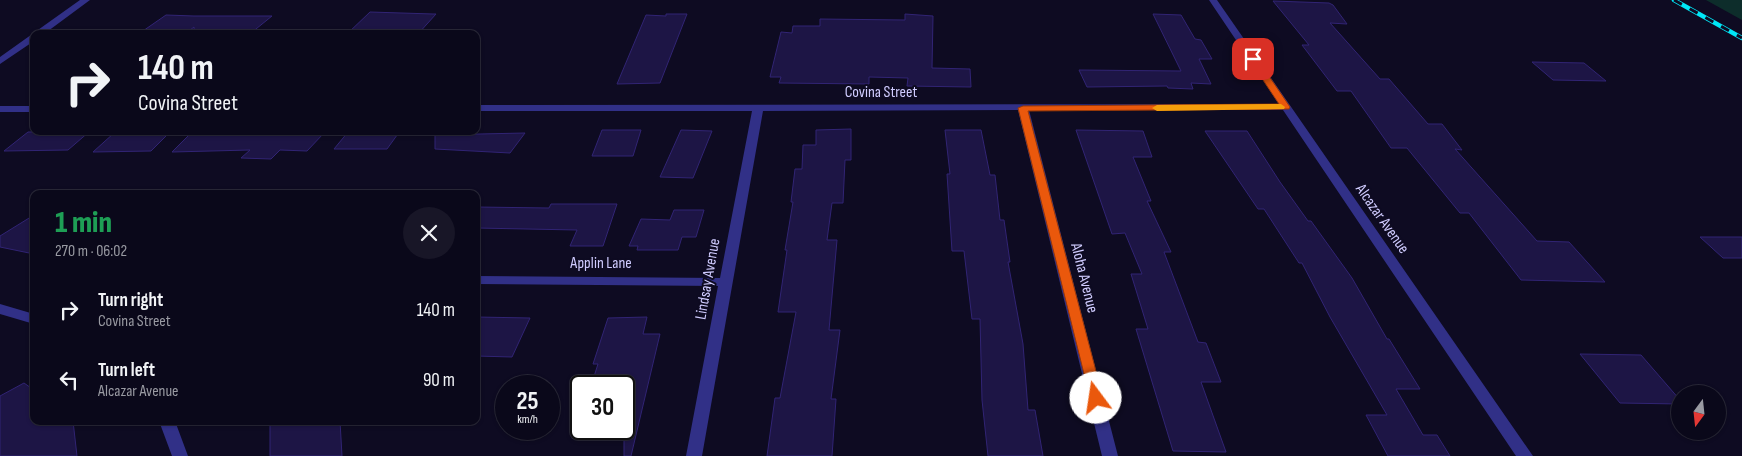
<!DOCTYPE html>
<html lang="en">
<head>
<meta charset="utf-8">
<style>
  body { margin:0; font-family:"Sofia Sans Condensed",sans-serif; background:#181627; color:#f1f3f6; height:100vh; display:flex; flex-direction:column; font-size:19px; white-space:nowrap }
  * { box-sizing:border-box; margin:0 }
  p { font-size:16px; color:#999aa2 }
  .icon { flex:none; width:28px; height:28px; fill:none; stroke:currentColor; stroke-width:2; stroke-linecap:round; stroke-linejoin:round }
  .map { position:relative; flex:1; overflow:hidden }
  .drawer { position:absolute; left:30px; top:190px; width:450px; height:235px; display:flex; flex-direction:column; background:#0a081a; border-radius:10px; box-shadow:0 1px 4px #0004,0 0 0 1px #2a2939 }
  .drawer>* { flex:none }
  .top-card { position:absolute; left:30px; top:30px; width:450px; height:105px; border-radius:10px; box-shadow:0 1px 4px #0004,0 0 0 1px #2a2939; background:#0a081a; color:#f1f3f6; overflow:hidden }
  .needle { width:32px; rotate:195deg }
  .buttons { position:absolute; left:1671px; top:385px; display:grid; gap:10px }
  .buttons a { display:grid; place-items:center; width:55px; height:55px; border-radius:50%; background:#0a081a; box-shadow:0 1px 4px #0004,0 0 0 1px #2a2939; font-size:25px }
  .speed { position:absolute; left:495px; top:375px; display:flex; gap:10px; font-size:25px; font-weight:700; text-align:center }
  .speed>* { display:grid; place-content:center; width:65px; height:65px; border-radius:50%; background:#0a081a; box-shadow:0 1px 4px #0004,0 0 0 1px #2a2939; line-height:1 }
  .speed small { font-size:12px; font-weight:400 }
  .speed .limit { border:2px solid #111; border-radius:8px; background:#fff; color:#111 }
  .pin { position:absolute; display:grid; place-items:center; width:42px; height:42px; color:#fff; margin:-21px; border-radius:10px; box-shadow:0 2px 8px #0006 }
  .me { position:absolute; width:55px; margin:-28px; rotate:346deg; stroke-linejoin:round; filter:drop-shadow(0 0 4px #0008) }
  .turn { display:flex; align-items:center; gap:18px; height:105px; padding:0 25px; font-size:22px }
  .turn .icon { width:65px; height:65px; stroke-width:2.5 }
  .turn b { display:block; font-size:35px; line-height:42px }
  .round { display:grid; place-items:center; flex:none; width:52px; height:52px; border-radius:26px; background:#181627 }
  .head { display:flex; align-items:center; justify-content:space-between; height:85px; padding:0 25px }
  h1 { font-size:30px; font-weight:800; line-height:38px; color:#1e9e55 }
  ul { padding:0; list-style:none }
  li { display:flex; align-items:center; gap:15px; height:70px; padding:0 25px }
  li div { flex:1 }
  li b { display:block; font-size:19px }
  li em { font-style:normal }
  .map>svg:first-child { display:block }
</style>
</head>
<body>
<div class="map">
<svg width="1742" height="456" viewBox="0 0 1742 456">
  <rect width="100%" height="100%" fill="#0e0b22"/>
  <path fill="#0d2d2b" d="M1706,0H1742V20Z"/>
  <path fill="#1d1545" stroke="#312474" d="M1273,1L1329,3L1333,5L1347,24L1330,23L1380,79H1389L1428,124H1442L1462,150L1455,149L1537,241L1569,242L1605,282L1521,280L1469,213H1460L1407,148H1391L1351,91H1337L1302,45H1309Z
    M370,12L433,14H436L418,34H347Z
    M666,14H687L660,83L617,84L646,15L666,16Z
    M905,14L933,16L932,68L970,69L971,87L907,86L908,78L869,77V84L779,83L781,77H770L781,32L792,33L793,26H820V19L905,20Z
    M1153,14L1181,15L1195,39L1201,40L1212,59H1199L1211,84L1191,83L1193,89L1168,88L1167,86L1087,87L1079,70L1181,71Z
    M166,15L194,16H272L251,33H194V27L185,34L140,33Z
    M1532,62L1584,63L1606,81L1553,80Z
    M851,129V160H845L843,203H832L827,240H837L829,330H840L831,399H836L832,456H767L775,398H780L796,312H778L787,250H785L793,202H791L795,169H802L803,145H816V130Z
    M602,130H641L633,156H592Z
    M681,130L712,131L693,178L660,177Z
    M945,130H981L990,175H995L1000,220H1004L1010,262H1008L1023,344L1028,410H1035L1043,456H988L982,400L980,319H972L964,251H952L947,174H950Z
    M1076,130L1143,131L1152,157H1133L1151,201H1147L1171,252H1164L1198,342L1206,343L1221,382H1201L1226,452L1173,451L1136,329H1148L1131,274H1142L1125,233L1112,234Z
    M90,131L68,150L4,151L28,132Z
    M400,131L387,149H334L348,132Z
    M1205,131H1247L1280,182L1308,221H1311L1352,278L1387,339H1389L1420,389H1396L1423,435H1437L1450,456H1388L1366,415H1387L1330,317L1302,263H1299L1264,209H1258Z
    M170,132L151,151L93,152L114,133Z
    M270,132L324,133L307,151L280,150L271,159L241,158L250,150L172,152L190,134Z
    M525,133L510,153L435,149V135Z
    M551,204H617L603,246H570L577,230L476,228V207L549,208Z
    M674,210H704L696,237H682L678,250H637L638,246H629L641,219L670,220Z
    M34,215V254L0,247V236Z
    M1700,237H1742V258H1723Z
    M476,317L530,318L512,357L476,356Z
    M647,317L643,334H660L631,456H624V386H591L598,364H593L608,318Z
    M1580,354L1641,355L1680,400V404L1620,403Z
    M24,383L34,390V421H73L77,456H0V396Z
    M270,421H340L342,456H270Z"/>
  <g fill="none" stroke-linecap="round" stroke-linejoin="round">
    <path fill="#313087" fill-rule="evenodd" d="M80,0H90L44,34H34V41L0,64V57Z
      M1209,0H1217L1533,456H1516L1283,110H1029L1118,456H1102L1018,110L763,111L702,456H686L718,286L476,284V276L720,278L752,111H476V105L1279,104Z
      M0,106H34V112H0Z
      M0,304L34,314V324L0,314Z
      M159,421H175L188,456H172Z"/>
    <g stroke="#00e7f7" stroke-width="4.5">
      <path id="rail" d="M1674,0L1742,38"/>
    </g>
    <use href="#rail" stroke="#0e0b22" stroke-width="3" stroke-dasharray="9" stroke-linecap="butt"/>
  </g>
  <path fill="#ea580c" stroke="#983908" d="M1253,56L1256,57L1290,107L1289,109L1028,111L1103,398L1101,402L1096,403L1091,402L1018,108L1023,106L1279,104L1249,59Z"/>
  <path fill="#f59e0b" d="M1281,104L1285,107L1284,109L1157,111L1152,108L1157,105Z"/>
  <g text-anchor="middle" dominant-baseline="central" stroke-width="4" stroke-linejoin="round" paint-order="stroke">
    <g font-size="16" fill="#d0ccff" stroke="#0e0b22">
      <text x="881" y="92">Covina Street</text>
      <text transform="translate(1382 219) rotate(55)">Alcazar Avenue</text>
      <text x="601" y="263">Applin Lane</text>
      <text transform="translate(1084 278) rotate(76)">Aloha Avenue</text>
      <text transform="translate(708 279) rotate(-80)">Lindsay Avenue</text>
    </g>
  </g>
</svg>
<div class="buttons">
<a><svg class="needle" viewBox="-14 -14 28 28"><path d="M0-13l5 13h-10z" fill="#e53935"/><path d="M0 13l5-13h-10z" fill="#999aa2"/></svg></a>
</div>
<div class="speed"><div>25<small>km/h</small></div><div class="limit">30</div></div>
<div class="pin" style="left:1253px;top:59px;background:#d93025"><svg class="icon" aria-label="arrive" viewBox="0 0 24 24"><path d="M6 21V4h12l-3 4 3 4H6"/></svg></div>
<svg class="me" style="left:1096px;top:398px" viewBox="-20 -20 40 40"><circle r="19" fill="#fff"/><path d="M0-13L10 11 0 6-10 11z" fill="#ea580c"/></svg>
<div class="top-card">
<div class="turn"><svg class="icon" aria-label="right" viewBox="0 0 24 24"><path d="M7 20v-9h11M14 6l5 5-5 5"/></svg><div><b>140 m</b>Covina Street</div></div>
</div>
<section class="drawer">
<div class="head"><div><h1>1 min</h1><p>270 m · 06:02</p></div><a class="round"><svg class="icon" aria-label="close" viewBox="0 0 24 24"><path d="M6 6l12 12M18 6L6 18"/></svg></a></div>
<ul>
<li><svg class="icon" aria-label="right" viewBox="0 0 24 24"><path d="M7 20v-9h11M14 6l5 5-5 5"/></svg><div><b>Turn right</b><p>Covina Street</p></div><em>140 m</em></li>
<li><svg class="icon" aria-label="left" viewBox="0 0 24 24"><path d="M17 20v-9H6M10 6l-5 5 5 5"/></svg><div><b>Turn left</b><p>Alcazar Avenue</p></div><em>90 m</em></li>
</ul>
</section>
</div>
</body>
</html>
